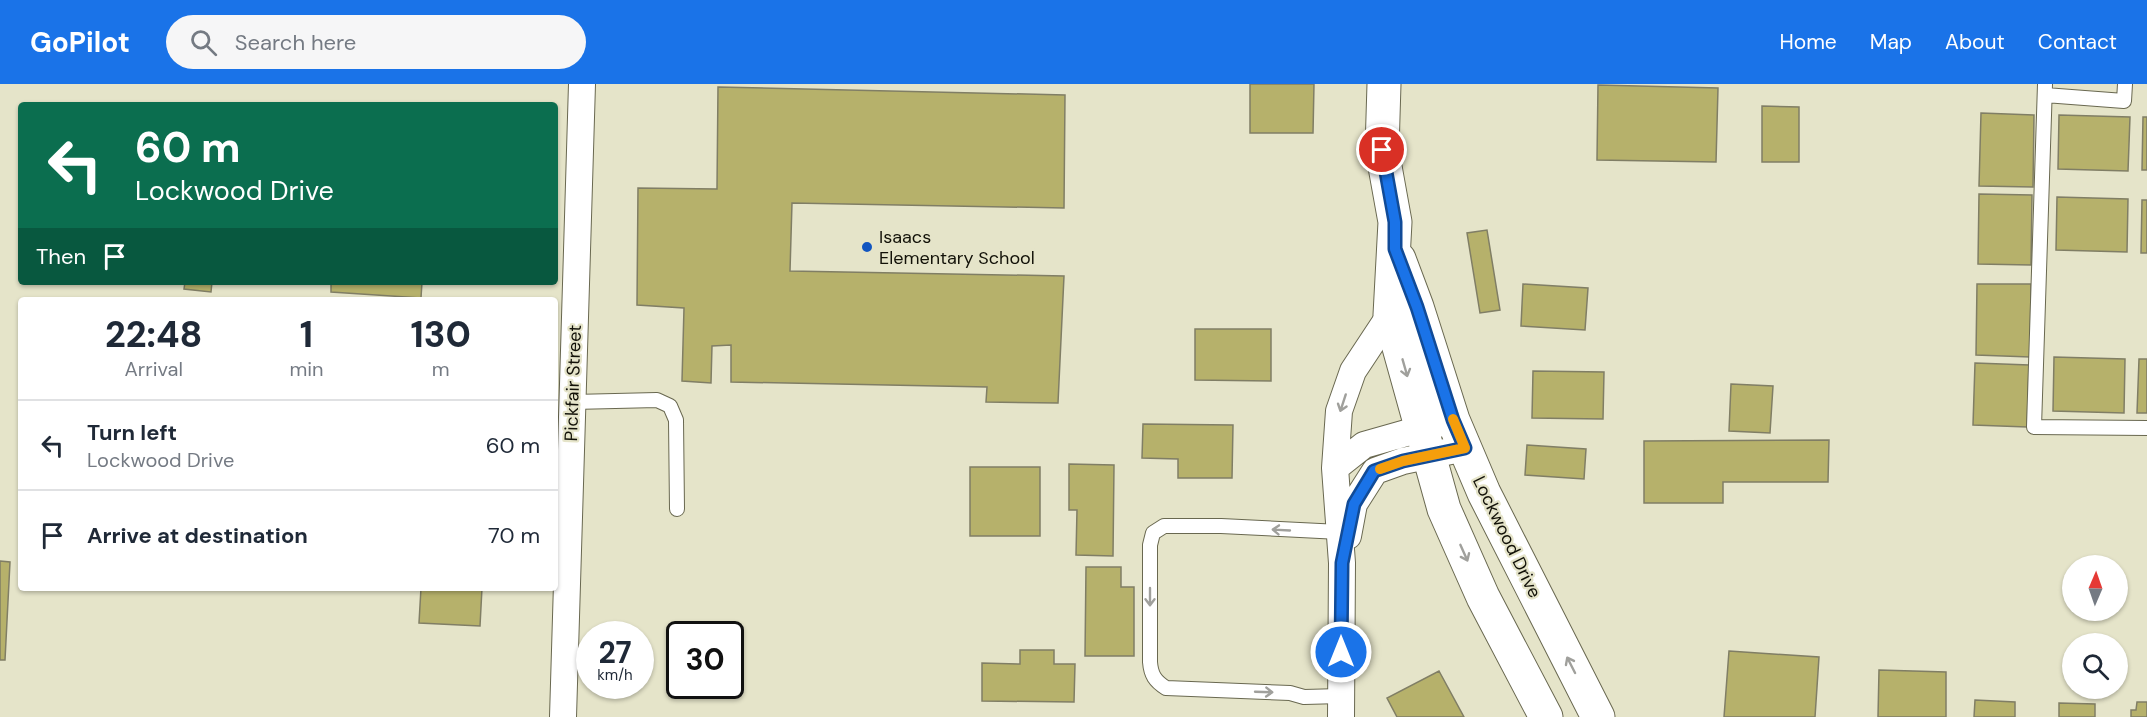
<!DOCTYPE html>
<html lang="en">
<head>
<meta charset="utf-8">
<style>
  body { margin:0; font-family:"DM Sans",sans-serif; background:#f6f6f7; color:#1f2937; height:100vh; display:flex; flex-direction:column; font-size:22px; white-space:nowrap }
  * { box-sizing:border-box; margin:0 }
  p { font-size:20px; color:#747a83 }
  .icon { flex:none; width:33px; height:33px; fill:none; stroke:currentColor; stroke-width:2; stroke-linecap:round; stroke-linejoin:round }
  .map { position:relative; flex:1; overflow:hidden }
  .details { position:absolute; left:18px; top:213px; width:540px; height:294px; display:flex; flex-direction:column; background:#fff; border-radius:6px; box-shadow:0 2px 4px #0004 }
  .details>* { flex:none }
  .banner { position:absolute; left:18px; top:18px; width:540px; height:183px; border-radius:6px; box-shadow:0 2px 4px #0004; background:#0b6e4f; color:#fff; overflow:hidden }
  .needle { width:39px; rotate:2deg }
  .fabs { position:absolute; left:2062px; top:471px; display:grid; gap:12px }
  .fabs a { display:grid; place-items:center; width:66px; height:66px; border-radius:50%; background:#fff; box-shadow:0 2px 4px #0004; font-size:30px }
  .speed { position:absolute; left:576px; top:537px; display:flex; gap:12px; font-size:30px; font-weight:700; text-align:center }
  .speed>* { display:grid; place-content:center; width:78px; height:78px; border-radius:50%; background:#fff; box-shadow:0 2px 4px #0004; line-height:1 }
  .speed small { font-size:15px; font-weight:400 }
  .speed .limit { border:3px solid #111; border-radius:9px; background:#fff; color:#111 }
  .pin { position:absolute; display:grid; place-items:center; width:51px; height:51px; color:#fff; margin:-26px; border:3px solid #fff; border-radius:50%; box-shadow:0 2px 6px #0007 }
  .me { position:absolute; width:66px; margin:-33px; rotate:0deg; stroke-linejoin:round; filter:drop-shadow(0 0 4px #0008) }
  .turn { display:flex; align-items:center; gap:21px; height:126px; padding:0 18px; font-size:27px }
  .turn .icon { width:78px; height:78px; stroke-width:2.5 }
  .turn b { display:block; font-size:42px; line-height:51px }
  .then { display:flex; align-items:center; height:57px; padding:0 18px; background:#0003; gap:12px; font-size:22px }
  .eta { display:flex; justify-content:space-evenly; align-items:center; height:102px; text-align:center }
  .eta b { font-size:36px; font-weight:800; line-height:42px }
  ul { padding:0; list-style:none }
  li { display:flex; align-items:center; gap:18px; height:90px; padding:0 18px; border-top:2px solid #e0e1e3 }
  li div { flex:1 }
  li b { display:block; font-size:22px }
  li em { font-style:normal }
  header { display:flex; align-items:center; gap:36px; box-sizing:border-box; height:84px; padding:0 30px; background:#1a73e8; color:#fff }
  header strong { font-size:28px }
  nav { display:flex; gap:33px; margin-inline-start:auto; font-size:21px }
  .search { width:420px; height:54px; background:#f6f6f7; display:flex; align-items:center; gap:15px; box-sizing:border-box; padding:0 21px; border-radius:33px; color:#747a83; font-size:22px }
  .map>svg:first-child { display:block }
</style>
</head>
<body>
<header>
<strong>GoPilot</strong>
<div class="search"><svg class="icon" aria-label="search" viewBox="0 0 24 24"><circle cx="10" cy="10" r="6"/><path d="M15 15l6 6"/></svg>Search here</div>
<nav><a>Home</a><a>Map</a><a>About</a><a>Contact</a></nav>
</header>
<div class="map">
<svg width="2147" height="633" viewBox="0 0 2147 633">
  <rect width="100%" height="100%" fill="#e5e4c9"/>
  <path fill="#b6b16b" stroke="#807e65" stroke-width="1.5" d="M1250,0H1314L1313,49H1250Z
    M1598,1L1718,4L1716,78L1597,76Z
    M718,3L1065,11L1064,124L792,119L790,187L1064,192L1058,319L986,318L987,303L731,298V261L712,262L711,299L682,297L684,224L637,221L638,104L717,105Z
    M1762,22L1799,23V78H1762Z
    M1981,29L2034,31L2033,103L1979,102Z
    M2059,31L2130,33L2128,87L2058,85Z
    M2143,33H2147V86H2142Z
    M1979,110L2032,111L2031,181L1978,180Z
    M2057,113L2128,115L2127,168L2056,166Z
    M2142,116H2147V169H2141Z
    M1487,146L1500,226L1480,229L1467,149Z
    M185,198H212L211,208L184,205Z
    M331,198H422L421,214L331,208Z
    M1523,200L1588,204L1585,246L1521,242Z
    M1977,200H2031L2030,273L1976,271Z
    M1195,245H1271V297L1195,296Z
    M2054,273L2125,275L2124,329L2053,327Z
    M2139,275H2147V329H2137Z
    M1975,279L2029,281L2027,343L1973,341Z
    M1533,287L1604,288L1603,335L1532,334Z
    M1731,300L1773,302L1770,349L1729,347Z
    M1143,340L1233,341L1232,394H1178V375L1142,374Z
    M1829,356L1828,398H1723V419H1644V357Z
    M1527,361L1586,365L1584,395L1525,391Z
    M1069,380L1114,381L1113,472L1076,471L1077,426H1069Z
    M970,383H1040V452H970Z
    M0,477L10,478L5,576H0Z
    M1086,483H1121V503H1134V572H1085Z
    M421,504H482L480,542L419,539Z
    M1020,566H1054V580H1075L1074,618L982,617V579L1020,580Z
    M1729,567L1819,573L1815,633H1724Z
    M1879,586L1946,588V633H1878Z
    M1439,587L1464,633H1397L1387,614Z
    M1975,616L2015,618V633H1974Z
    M2137,618H2147V633H2131V626H2136Z
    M2059,619L2095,620V633H2059Z"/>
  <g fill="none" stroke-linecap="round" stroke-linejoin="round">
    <g stroke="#696850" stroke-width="16">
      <path id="service" d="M2045,0L2034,343L2147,344
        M2045,11L2124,17L2125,0
        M573,318L657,316L670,322L676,336L677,425
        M1340,448L1221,442H1164L1153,449L1150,461V578C1151,591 1155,597 1166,604L1290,609L1304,613L1341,612"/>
    </g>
    <g stroke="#696850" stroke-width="28">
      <path id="minor" d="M1335,384L1364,361L1438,340
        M1348,452L1354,420L1375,387L1403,377L1465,364
        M563,633L582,0
        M1341,633L1342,479L1335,384L1339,327L1353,287L1390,231"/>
    </g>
    <g stroke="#696850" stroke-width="35">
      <path id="secondary" d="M1384,0L1382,66L1395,138L1390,231L1444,425L1483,513L1546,633
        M1399,175L1417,223L1453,336L1484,409L1598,633"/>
    </g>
    <use href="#service" stroke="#fff" stroke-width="14"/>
    <use href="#minor" stroke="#fff" stroke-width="26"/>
    <use href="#secondary" stroke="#fff" stroke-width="33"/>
  </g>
  <defs><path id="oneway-shaft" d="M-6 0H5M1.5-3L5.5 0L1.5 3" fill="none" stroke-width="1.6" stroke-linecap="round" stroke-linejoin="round" transform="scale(1.5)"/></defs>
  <g stroke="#a0a09c">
    <use href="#oneway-shaft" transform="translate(1405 284) rotate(74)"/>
    <use href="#oneway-shaft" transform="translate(1343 319) rotate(108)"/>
    <use href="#oneway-shaft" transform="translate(1281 446) rotate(-177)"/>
    <use href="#oneway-shaft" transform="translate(1464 469) rotate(66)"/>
    <use href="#oneway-shaft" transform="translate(1150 513) rotate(90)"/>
    <use href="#oneway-shaft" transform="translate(1571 581) rotate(-117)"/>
    <use href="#oneway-shaft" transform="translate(1264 608) rotate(2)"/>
  </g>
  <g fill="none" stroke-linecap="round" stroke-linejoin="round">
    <g stroke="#114b97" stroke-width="15">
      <path id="route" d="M1341,568L1342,479L1354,420L1374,387L1403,377L1465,364L1453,336L1417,223L1395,165V138L1382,66"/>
    </g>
    <use href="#route" stroke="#1a73e8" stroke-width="10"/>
    <path stroke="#f59e0b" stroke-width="10" d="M1380,385L1403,377L1465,364L1453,335"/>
  </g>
  <circle fill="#1155c0" stroke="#e5e4c9" stroke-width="2" cx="867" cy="163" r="6"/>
  <g text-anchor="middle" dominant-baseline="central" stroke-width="4.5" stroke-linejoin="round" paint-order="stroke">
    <g font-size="18" fill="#121108" stroke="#e5e4c9" text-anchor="start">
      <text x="879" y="153">Isaacs<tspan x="879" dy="21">Elementary School</tspan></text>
    </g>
    <g font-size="18" fill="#121108" stroke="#e5e4c9">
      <text transform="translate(573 299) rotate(-88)">Pickfair Street</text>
      <text transform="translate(1507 453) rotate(64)">Lockwood Drive</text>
    </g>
  </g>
</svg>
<div class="fabs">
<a><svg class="needle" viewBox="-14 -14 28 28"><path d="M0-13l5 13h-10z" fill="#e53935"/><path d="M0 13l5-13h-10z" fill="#747a83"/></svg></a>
<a><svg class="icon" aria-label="search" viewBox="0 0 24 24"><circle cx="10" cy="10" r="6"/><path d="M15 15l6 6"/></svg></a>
</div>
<div class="speed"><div>27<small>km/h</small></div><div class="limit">30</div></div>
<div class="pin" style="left:1382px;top:66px;background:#d93025"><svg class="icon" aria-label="arrive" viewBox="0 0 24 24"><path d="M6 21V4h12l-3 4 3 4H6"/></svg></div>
<svg class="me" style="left:1341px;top:568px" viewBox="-20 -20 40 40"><circle r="17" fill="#1a73e8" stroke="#fff" stroke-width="3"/><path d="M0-11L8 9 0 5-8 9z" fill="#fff"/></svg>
<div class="banner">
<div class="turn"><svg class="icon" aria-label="left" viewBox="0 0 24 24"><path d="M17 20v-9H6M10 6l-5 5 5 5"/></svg><div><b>60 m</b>Lockwood Drive</div></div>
<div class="then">Then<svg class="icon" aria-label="arrive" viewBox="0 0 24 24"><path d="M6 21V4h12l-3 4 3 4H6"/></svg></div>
</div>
<section class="details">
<div class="eta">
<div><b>22:48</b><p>Arrival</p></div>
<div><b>1</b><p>min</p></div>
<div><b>130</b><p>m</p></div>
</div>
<ul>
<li><svg class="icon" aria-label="left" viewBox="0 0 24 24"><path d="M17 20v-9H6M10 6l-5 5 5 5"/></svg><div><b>Turn left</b><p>Lockwood Drive</p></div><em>60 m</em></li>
<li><svg class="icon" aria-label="arrive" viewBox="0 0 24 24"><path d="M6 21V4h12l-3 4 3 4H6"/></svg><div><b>Arrive at destination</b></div><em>70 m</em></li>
</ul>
</section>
</div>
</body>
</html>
